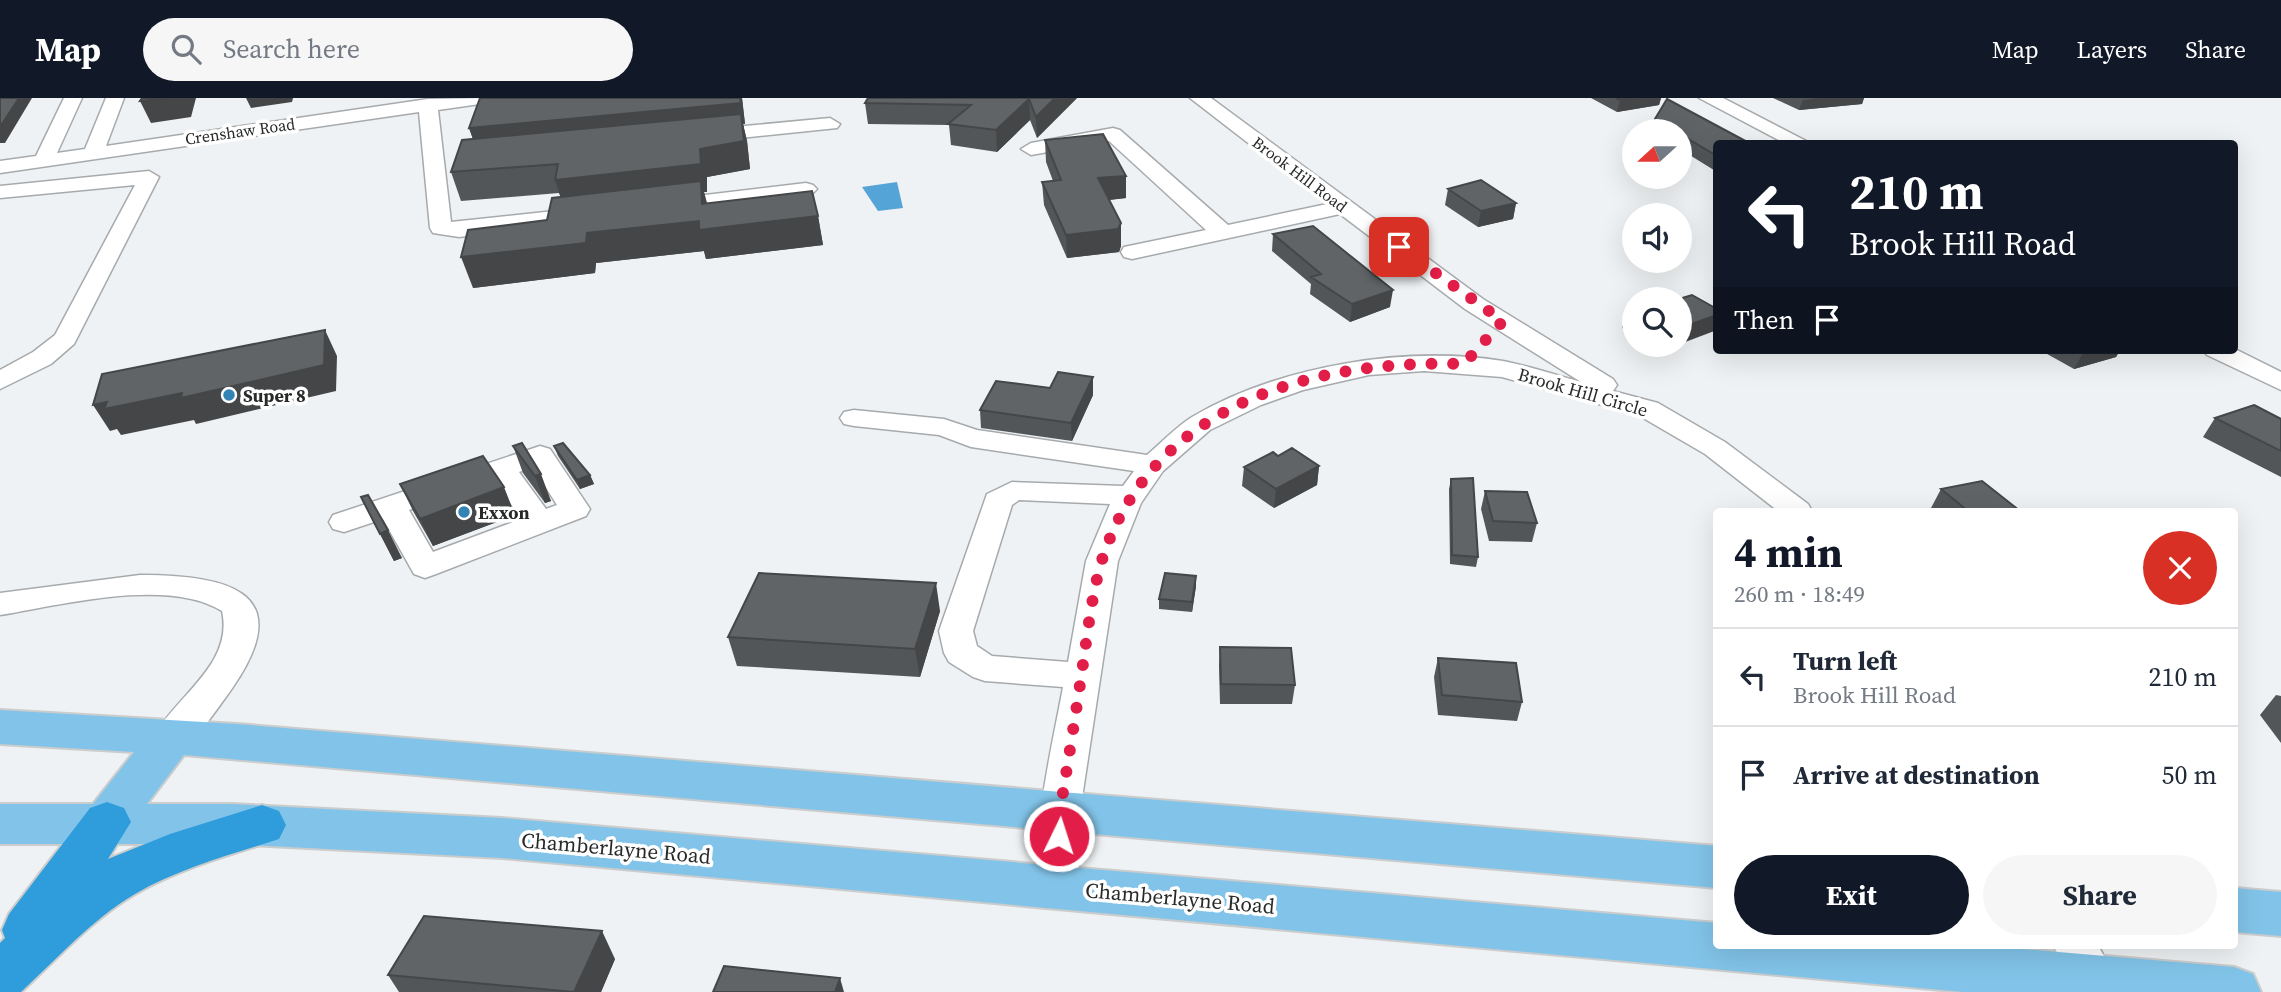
<!DOCTYPE html>
<html lang="en">
<head>
<meta charset="utf-8">
<style>
  body { margin:0; font-family:"Source Serif 4",serif; background:#f6f6f7; color:#1f2937; height:100vh; display:flex; flex-direction:column; font-size:26px; white-space:nowrap }
  * { box-sizing:border-box; margin:0 }
  p { font-size:23px; color:#747a83 }
  .icon { flex:none; width:38px; height:38px; fill:none; stroke:currentColor; stroke-width:2; stroke-linecap:round; stroke-linejoin:round }
  .map { position:relative; flex:1; overflow:hidden }
  .sheet { position:absolute; left:1713px; top:410px; width:525px; height:441px; display:flex; flex-direction:column; background:#fff; border-radius:7px; box-shadow:0 7px 28px #0002 }
  .sheet>* { flex:none }
  .guide { position:absolute; left:1713px; top:42px; width:525px; height:214px; border-radius:7px; box-shadow:0 7px 28px #0002; background:#111827; color:#fff; overflow:hidden }
  .needle { width:46px; rotate:249deg }
  .tools { position:absolute; left:1622px; top:21px; display:grid; gap:14px }
  .tools a { display:grid; place-items:center; width:70px; height:70px; border-radius:50%; background:#fff; box-shadow:0 7px 28px #0002; font-size:35px }
  .pin { position:absolute; display:grid; place-items:center; width:60px; height:60px; color:#fff; margin:-30px; border-radius:14px; box-shadow:0 4px 10px #0006 }
  .me { position:absolute; width:77px; margin:-38px; rotate:4deg; stroke-linejoin:round; filter:drop-shadow(0 0 5px #0008) }
  .turn { display:flex; align-items:center; gap:24px; height:147px; padding:0 21px; font-size:32px }
  .turn .icon { width:91px; height:91px; stroke-width:2.5 }
  .turn b { display:block; font-size:49px; line-height:60px }
  .then { display:flex; align-items:center; height:66px; padding:0 21px; background:#0003; gap:14px; font-size:26px }
  .round { display:grid; place-items:center; flex:none; width:74px; height:74px; border-radius:37px; background:#f6f6f7 }
  .overview { display:flex; align-items:center; justify-content:space-between; height:119px; padding:0 21px }
  h1 { font-size:42px; font-weight:700; line-height:52px; color:#111827 }
  .button { display:flex; gap:14px; margin-top:auto; padding:14px 21px }
  .button a { flex:1; height:80px; border-radius:42px; background:#111827; color:#fff; font-size:28px; font-weight:700; line-height:80px; text-align:center }
  .button a+a { background:#f6f6f7; color:#1f2937 }
  ul { padding:0; list-style:none }
  li { display:flex; align-items:center; gap:21px; height:98px; padding:0 21px; border-top:2px solid #e0e1e3 }
  li div { flex:1 }
  li b { display:block; font-size:26px }
  li em { font-style:normal }
  header { display:flex; align-items:center; gap:42px; box-sizing:border-box; height:98px; padding:0 35px; background:#111827; color:#fff }
  header strong { font-size:33px }
  nav { display:flex; gap:38px; margin-inline-start:auto; font-size:24px }
  .search { width:490px; height:63px; background:#f6f6f7; display:flex; align-items:center; gap:18px; box-sizing:border-box; padding:0 24px; border-radius:38px; color:#747a83; font-size:26px }
  .map>svg:first-child { display:block }
</style>
</head>
<body>
<header>
<strong>Map</strong>
<div class="search"><svg class="icon" aria-label="search" viewBox="0 0 24 24"><circle cx="10" cy="10" r="6"/><path d="M15 15l6 6"/></svg>Search here</div>
<nav><a>Map</a><a>Layers</a><a>Share</a></nav>
</header>
<div class="map">
<svg width="2281" height="894" viewBox="0 0 2281 894">
  <rect width="100%" height="100%" fill="#eff2f4"/>
  <path fill="#55a4d8" d="M897,84L903,110L878,113L862,89Z"/>
  <g fill="none" stroke-linecap="round" stroke-linejoin="round">
    <g stroke="#a7aaac" stroke-width="3">
      <path id="minor" d="M64,0H82L57,55L85,51L106,0H124L106,48L428,1L489,0L480,6L438,12L451,124L591,109L602,116L591,123L459,139L433,135L430,130L419,14L0,75V63L36,58Z
        M1190,0H1211L1483,201L1613,281L1617,287L1613,293L1658,305L1725,344L1808,406L1812,413H1778L1705,356L1638,317L1502,279L1424,273L1369,277L1303,292L1261,307L1210,332L1163,373L1141,405L1118,463L1080,713L1078,789L1072,801L1057,807L1042,801C1024,764 1055,635 1063,589L985,583L973,579L949,564L944,555L939,533L987,396L1012,384L1123,388L1134,373L971,349L939,337L854,328L844,326L840,320L844,314L854,312L944,321L977,332L1147,357C1161,345 1176,329 1192,319C1279,268 1404,247 1503,263C1529,268 1556,277 1581,284L1465,211L1340,116L1132,161L1124,159L1121,154L1124,149L1206,132L1109,43L1031,57L1021,51L1031,45L1113,30L1120,32L1228,127L1327,106ZM1019,402L1110,406L1086,463L1068,564L992,558L977,548L973,533L1012,407Z
        M1699,0H1723L1812,46H1786Z
        M830,20L840,26L837,30L702,44L692,38L702,32Z
        M149,73L159,79L74,246L51,266L0,291V272L33,254L55,237L135,87L0,100V88Z
        M806,85L813,87L817,91L813,95L663,114L652,108L663,102Z
        M2235,251L2281,274V292L2207,257L2203,252Z
        M540,348L550,351L590,411L586,418L436,476L425,480L414,476L383,421L344,434L333,431L329,424L333,417ZM533,369L557,407L546,411L519,374ZM495,382L521,421L433,454L409,412Z
        M140,477C223,477 300,491 233,589C224,602 197,640 186,648C177,654 168,651 160,648L154,638C177,597 234,566 222,513C168,479 61,507 0,517V495Z
        M2053,847H2098L2116,881L2110,894H2078Z"/>
    </g>
    <g stroke="#cbcccc" stroke-width="4">
      <path id="major" d="M0,612L237,626L1717,748V790L184,657L147,706H232L502,720L1717,825V847H1977L2234,869L2253,876L2261,894H1963L502,760L232,746H0V706H93L134,654L0,646Z
        M2235,790L2281,794V838L2235,834Z"/>
    </g>
    <g stroke="#cbcccc" stroke-width="4">
      <path id="highway" d="M107,704L124,710L131,724L108,761L170,736L262,707L279,713L286,727L279,741C230,757 180,770 135,796C91,822 58,860 21,894H0V845L5,840L2,832L9,816L90,710Z"/>
    </g>
    <use href="#minor" fill="#fff" fill-rule="evenodd"/>
    <use href="#major" fill="#82c4e9" fill-rule="evenodd"/>
    <use href="#highway" fill="#2f9cdb" fill-rule="evenodd"/>
  </g>
  <path fill="#535658" d="M480,0H742L745,26H743L747,43L750,71L707,79V94H704L707,105L818,118L823,147L706,161L704,153L596,165L595,175L473,190L547,122L561,99L559,95L461,103L451,74L473,41L469,30Z
    M868,0H1077L1037,40L1030,22L997,54L951,47L949,27L868,26L865,5Z
    M1591,0H1661L1659,7L1617,14Z
    M1773,0H1864L1862,6L1799,12Z
    M1655,21L1717,46V74L1680,51V33H1652Z
    M1045,42L1126,100L1109,102L1121,125V148L1119,154L1067,160L1044,107L1042,84L1053,83L1046,64Z
    M1448,91L1516,105L1513,121L1478,129L1445,107Z
    M1273,136L1390,209L1350,224L1310,196L1311,186L1272,153Z
    M1634,210V237L1622,230L1627,213Z
    M1650,247H1677L1660,253Z
    M2040,252H2120L2116,259L2074,271Z
    M1050,290L1093,297L1072,343L981,330L980,312Z
    M2215,320L2281,321V379L2203,339Z
    M522,345L551,403L545,405L523,375L513,348Z
    M554,348L590,377L594,386L580,391L558,358Z
    M1278,358L1319,368L1317,387L1274,410L1242,388L1244,369Z
    M1451,381L1478,459L1476,469L1450,466L1449,391Z
    M400,386L515,417L433,448L413,413Z
    M1941,391L2020,413H1935L1931,410Z
    M1485,393L1537,425L1532,444L1489,443L1481,411Z
    M361,399L402,460L394,463Z
    M1196,478V488L1192,514L1159,511V501Z
    M940,513L920,579L737,568L728,539Z
    M1220,549L1295,587L1292,606H1220L1219,568Z
    M1438,560L1522,604L1517,623L1438,617L1434,579Z
    M2276,597L2281,598V645L2260,617Z
    M615,861L601,894H399L388,877Z"/>
  <path fill="#444647" d="M19,0H32L5,45H0V29Z
    M166,0H196L191,19L151,25L140,3Z
    M246,0H293L292,4L251,10Z
    M742,0L745,26H743L747,43L750,71L707,79V94H704L708,111L818,118L823,147L706,161L704,153L596,165L595,175L473,190L461,159L587,135L702,106L564,110L555,82L701,66L477,52L469,30Z
    M1055,0H1077L1037,40L1036,19Z
    M1635,0H1661L1659,7L1617,14L1620,2Z
    M1819,0H1864L1862,6L1799,12L1803,2Z
    M1029,1L1030,22L997,54L996,32Z
    M1126,78V100L1099,103L1098,80Z
    M1516,105L1513,121L1478,129L1481,113Z
    M1121,125V148L1119,154L1067,160L1066,137Z
    M1393,192L1390,209L1350,224L1352,206Z
    M1717,217V232L1680,246V230Z
    M325,232L337,258L336,293L196,326L194,322L121,337L117,331L110,333L93,307L107,304Z
    M1661,247H1677L1660,253Z
    M2088,252H2120L2116,259L2074,271L2084,253Z
    M1093,279V297L1072,343L1071,325Z
    M1319,368L1317,387L1274,410L1276,391Z
    M541,376L551,403L545,405L535,378Z
    M590,377L594,386L580,391L577,382Z
    M504,389L515,417L433,448L420,421Z
    M388,432L402,460L394,463L380,436Z
    M1196,478V488L1192,514V504Z
    M936,485L940,513L920,579L915,551Z
    M602,833L615,861L601,894H575Z
    M840,880L844,894H835Z"/>
  <path fill="#616466" stroke="#444647" stroke-width="2" d="M0,0H19L0,29Z
    M142,0H166L140,3Z
    M480,0H740L741,5L469,30Z
    M868,0H1055L1036,19L1029,1L996,32L948,26L971,7L865,5Z
    M1616,0H1635L1620,2Z
    M1667,1L1751,46H1717V58L1680,36V33H1675L1655,21Z
    M741,16L744,43L700,51L701,66L555,82L558,66L451,74L462,42Z
    M1103,36L1126,78L1098,80L1121,125L1118,131L1066,137L1042,84L1061,82L1045,42Z
    M1481,82L1516,105L1481,113L1448,91Z
    M701,83L702,106L812,93L818,118L699,132V123L587,135L586,145L461,159L468,132L547,122L552,100Z
    M1313,128L1393,192L1352,206L1311,179L1321,176L1273,136Z
    M1669,197L1676,201H1657Z
    M1692,197L1717,211V217L1680,230V201H1679Z
    M1634,210V217L1627,213Z
    M325,232L324,267L181,300L182,295L104,311L107,304L93,307L102,276Z
    M1058,274L1093,279L1071,325L980,312L996,283L1050,290Z
    M2254,307L2281,321V353L2215,320Z
    M522,345L541,376L535,378L513,348Z
    M563,345L590,377L577,382L554,348Z
    M1292,350L1319,368L1276,391L1244,369L1273,354L1278,358Z
    M483,358L504,389L420,421L400,386Z
    M1473,380L1478,459L1452,457L1451,381Z
    M1982,383L2020,413H1968L1941,391Z
    M1485,393L1527,394L1537,425L1493,423Z
    M368,397L388,432L380,436L361,399Z
    M759,475L936,485L915,551L728,539Z
    M1165,475L1196,478L1192,504L1159,501Z
    M1220,549L1291,550L1295,587L1221,586Z
    M1438,560L1516,565L1522,604L1442,597Z
    M424,818L602,833L574,894L388,877Z
    M724,868L840,880L835,894H713Z"/>
  <g fill="none" stroke-linecap="round" stroke-linejoin="round">
    <path stroke="#e11d48" stroke-width="12" stroke-dasharray="0 21.6" d="M1059,738L1060,713C1068,664 1076,615 1083,566C1088,532 1092,495 1102,462C1152,305 1315,261 1464,266L1503,223L1399,149"/>
  </g>
  <g fill="#3383b5" stroke="#fff" stroke-width="2.5">
    <circle cx="229" cy="297" r="7"/>
    <circle cx="464" cy="414" r="7"/>
  </g>
  <g text-anchor="middle" dominant-baseline="central" stroke-width="7" stroke-linejoin="round" paint-order="stroke">
    <g font-size="16" fill="#282a2a" stroke="#fff">
      <text transform="translate(240 33) rotate(-8)">Crenshaw Road</text>
      <text transform="translate(1300 76) rotate(37)">Brook Hill Road</text>
    </g>
    <g font-size="18" fill="#282a2a" stroke="#fff">
      <text transform="translate(1583 294) rotate(16)">Brook Hill Circle</text>
    </g>
    <g font-size="18" font-weight="bold" fill="#282a2a" stroke="#fff" text-anchor="start">
      <text x="243" y="297">Super 8</text>
      <text x="478" y="414">Exxon</text>
    </g>
    <g font-size="21" fill="#282a2a" stroke="#fff">
      <text transform="translate(616 750) rotate(5)">Chamberlayne Road</text>
      <text transform="translate(1180 800) rotate(5)">Chamberlayne Road</text>
    </g>
  </g>
</svg>
<div class="tools">
<a><svg class="needle" viewBox="-14 -14 28 28"><path d="M0-13l5 13h-10z" fill="#e53935"/><path d="M0 13l5-13h-10z" fill="#747a83"/></svg></a>
<a><svg class="icon" aria-label="sound" viewBox="0 0 24 24"><path d="M4 9h4l5-4v14l-5-4H4zM17 9q2 3 0 6"/></svg></a>
<a><svg class="icon" aria-label="search" viewBox="0 0 24 24"><circle cx="10" cy="10" r="6"/><path d="M15 15l6 6"/></svg></a>
</div>
<div class="pin" style="left:1399px;top:149px;background:#d93025"><svg class="icon" aria-label="arrive" viewBox="0 0 24 24"><path d="M6 21V4h12l-3 4 3 4H6"/></svg></div>
<svg class="me" style="left:1059px;top:738px" viewBox="-20 -20 40 40"><circle r="17" fill="#e11d48" stroke="#fff" stroke-width="3"/><path d="M0-11L8 9 0 5-8 9z" fill="#fff"/></svg>
<div class="guide">
<div class="turn"><svg class="icon" aria-label="left" viewBox="0 0 24 24"><path d="M17 20v-9H6M10 6l-5 5 5 5"/></svg><div><b>210 m</b>Brook Hill Road</div></div>
<div class="then">Then<svg class="icon" aria-label="arrive" viewBox="0 0 24 24"><path d="M6 21V4h12l-3 4 3 4H6"/></svg></div>
</div>
<section class="sheet">
<div class="overview"><div><h1>4 min</h1><p>260 m · 18:49</p></div><a class="round" style="background:#d93025;color:#fff"><svg class="icon" aria-label="close" viewBox="0 0 24 24"><path d="M6 6l12 12M18 6L6 18"/></svg></a></div>
<ul>
<li><svg class="icon" aria-label="left" viewBox="0 0 24 24"><path d="M17 20v-9H6M10 6l-5 5 5 5"/></svg><div><b>Turn left</b><p>Brook Hill Road</p></div><em>210 m</em></li>
<li><svg class="icon" aria-label="arrive" viewBox="0 0 24 24"><path d="M6 21V4h12l-3 4 3 4H6"/></svg><div><b>Arrive at destination</b></div><em>50 m</em></li>
</ul>
<div class="button"><a>Exit</a><a>Share</a></div>
</section>
</div>
</body>
</html>
